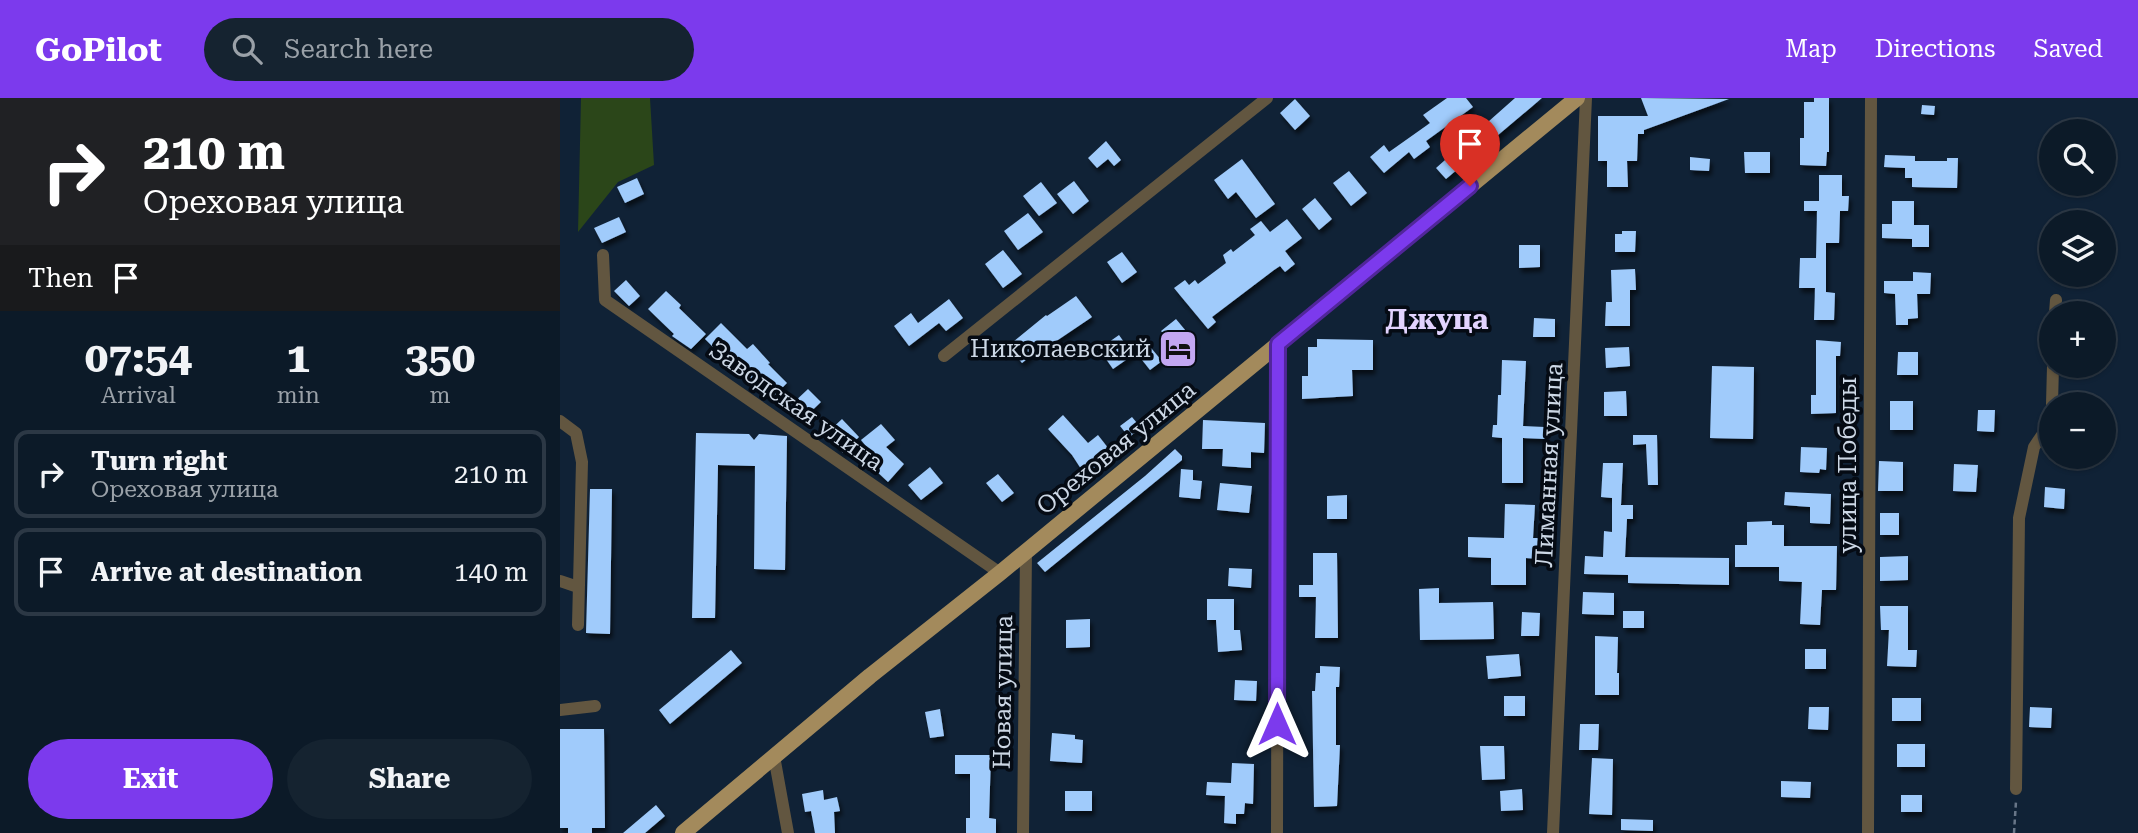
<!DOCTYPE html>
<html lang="en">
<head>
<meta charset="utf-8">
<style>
  body { margin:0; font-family:"Roboto Serif",serif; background:#152330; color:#f1f3f6; height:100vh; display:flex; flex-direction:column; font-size:26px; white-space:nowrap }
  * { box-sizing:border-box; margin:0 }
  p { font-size:23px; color:#9aa1a8 }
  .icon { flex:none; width:38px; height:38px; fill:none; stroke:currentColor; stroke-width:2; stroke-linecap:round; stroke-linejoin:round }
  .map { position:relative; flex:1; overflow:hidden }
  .drawer { display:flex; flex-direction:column; background:#0c1a28; width:560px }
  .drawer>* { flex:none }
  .banner { background:#202124; color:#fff; overflow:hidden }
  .buttons { position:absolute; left:1479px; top:21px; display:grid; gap:14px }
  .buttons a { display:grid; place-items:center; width:77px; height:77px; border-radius:50%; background:#0c1a28; box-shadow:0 2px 5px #0004,0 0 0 2px #2c3845; font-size:35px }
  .pin { position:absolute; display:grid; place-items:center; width:60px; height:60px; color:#fff; margin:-72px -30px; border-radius:50% 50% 50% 0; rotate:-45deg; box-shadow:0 0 7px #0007 }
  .pin .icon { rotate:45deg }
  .me { position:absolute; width:77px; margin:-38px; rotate:0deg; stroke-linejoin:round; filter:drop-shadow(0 0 5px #0008) }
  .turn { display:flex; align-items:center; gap:24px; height:147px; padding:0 28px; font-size:32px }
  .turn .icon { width:91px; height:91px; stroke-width:2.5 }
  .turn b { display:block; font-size:49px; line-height:60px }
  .then { display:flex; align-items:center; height:66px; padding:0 28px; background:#0003; gap:14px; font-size:26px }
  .eta { display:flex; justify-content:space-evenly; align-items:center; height:119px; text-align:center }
  .eta b { font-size:42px; font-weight:700; line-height:49px }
  .primary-button { display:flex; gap:14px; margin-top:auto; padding:14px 28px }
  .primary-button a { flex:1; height:80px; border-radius:42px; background:#7c3aed; color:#fff; font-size:28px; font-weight:700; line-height:80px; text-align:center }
  .primary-button a+a { background:#152330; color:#f1f3f6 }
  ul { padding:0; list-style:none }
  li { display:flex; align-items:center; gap:21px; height:88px; margin:0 14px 10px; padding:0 14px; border:4px solid #2c3845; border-radius:14px }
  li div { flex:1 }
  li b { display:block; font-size:26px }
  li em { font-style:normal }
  header { display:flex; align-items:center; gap:42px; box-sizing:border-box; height:98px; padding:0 35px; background:#7c3aed; color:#fff }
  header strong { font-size:33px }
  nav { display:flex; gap:38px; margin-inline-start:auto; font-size:24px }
  .search { width:490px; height:63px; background:#152330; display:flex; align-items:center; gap:18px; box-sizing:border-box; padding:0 24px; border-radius:38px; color:#9aa1a8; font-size:26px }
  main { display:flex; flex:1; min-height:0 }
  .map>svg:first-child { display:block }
</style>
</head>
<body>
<header>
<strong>GoPilot</strong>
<div class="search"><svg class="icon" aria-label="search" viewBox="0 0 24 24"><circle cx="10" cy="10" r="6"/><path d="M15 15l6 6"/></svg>Search here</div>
<nav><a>Map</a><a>Directions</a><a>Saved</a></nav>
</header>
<main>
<section class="drawer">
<div class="banner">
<div class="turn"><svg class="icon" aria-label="right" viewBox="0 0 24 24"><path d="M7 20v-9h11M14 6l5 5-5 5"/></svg><div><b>210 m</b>Ореховая улица</div></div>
<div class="then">Then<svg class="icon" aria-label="arrive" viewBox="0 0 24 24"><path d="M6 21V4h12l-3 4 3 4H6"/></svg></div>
</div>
<div class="eta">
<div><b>07:54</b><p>Arrival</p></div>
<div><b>1</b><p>min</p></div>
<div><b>350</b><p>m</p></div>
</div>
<ul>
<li><svg class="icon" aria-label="right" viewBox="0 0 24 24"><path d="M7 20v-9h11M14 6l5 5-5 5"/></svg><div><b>Turn right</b><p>Ореховая улица</p></div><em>210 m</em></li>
<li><svg class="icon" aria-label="arrive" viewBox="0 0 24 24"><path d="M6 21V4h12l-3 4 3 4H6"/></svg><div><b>Arrive at destination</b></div><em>140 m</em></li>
</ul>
<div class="primary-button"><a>Exit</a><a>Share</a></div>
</section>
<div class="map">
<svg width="1578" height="735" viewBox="0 0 1578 735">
  <defs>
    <filter id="shadow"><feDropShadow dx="2.5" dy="4.5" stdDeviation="2" flood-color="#0009"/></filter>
  </defs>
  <rect width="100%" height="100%" fill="#102236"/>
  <path fill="#2b4619" d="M21,0H90L94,67L58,84L18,134Z"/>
  <path fill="#a0cbfb" filter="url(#shadow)" d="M887,0H906L913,9L866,43L870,49L854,61L849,54L824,75L810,59L824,47L829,54L870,25L863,17Z
    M955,0H982L886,81L876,70Z
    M1081,0L1169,1L1084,32V36H1078L1077,63H1067L1068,89H1047V63H1038V18H1088Z
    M1254,0H1269V54H1267L1266,68L1240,67V40H1244V4H1254Z
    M735,1L750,18L735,32L720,15Z
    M1362,7L1375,8L1374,17L1361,16Z
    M546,43L561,62L554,68L548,61L537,70L528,60Z
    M1184,54H1210V75H1185Z
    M1325,57L1355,58V63H1387V60H1398L1397,90L1352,89V80H1345V70L1324,69Z
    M1130,59L1150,61L1149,73L1130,72Z
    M682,61L715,106L696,120L676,94L668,101L654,82Z
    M789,73L807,95L791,108L773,85Z
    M1259,77H1282V98H1289L1288,113H1280L1279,145H1266V194L1275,195L1274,222H1254L1255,190H1239L1240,160H1256L1257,113H1244V103H1259Z
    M77,80L84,96L65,105L57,89Z
    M514,83L529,103L513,116L497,96Z
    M481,84L497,105L479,118L463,98Z
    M755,100L772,121L759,132L742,111Z
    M1332,103H1354V127H1369V149H1352V141L1322,140V126H1332Z
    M468,115L483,134L458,152L444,133Z
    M59,119L66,134L42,145L34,130Z
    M727,121L742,140L725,153L735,166L725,174L720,168L714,172L652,219L656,224L648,231L614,190L625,182L629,187L635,182L638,186L666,165L663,157L671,151L673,154L695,137L690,131L701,123L710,134Z
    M1062,133H1076L1075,154H1055V136H1062Z
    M959,147H980V169L959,170Z
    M443,152L462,176L443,190L425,166Z
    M562,154L577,174L562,185L547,164Z
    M1075,171L1076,192H1070V228H1045L1046,204H1052L1051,172Z
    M1353,174L1371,175L1370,196H1357L1358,220L1348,221V227H1336L1335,196L1324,195V183H1353Z
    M66,182L80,198L69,208L54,193Z
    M106,193L121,207L119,210L146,236L131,251L112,238L114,236L88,211Z
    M516,198L532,219L486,250L484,247L462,265L448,248L486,217L487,218Z
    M389,201L403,220L386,233L379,225L349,248L334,228L351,215L358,225Z
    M974,220L995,221V239H973Z
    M616,221L635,244L620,256L601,233Z
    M161,225L187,251L193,246L210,265L208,266L227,285L211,301L191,281L189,283L165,255L162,258L145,241Z
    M559,237L573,257L553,271L539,251Z
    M757,241L813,242V272H792L793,298L742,301V278H748V249H757Z
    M1256,242L1281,244L1280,258H1276V315L1251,316V297H1256Z
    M586,244L602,263L590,272L575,253Z
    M1069,249L1070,268L1046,270L1045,250Z
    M1338,254H1358V277H1337Z
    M942,262L966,263L963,328L985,329V341L963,340V385H942V340L932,339L933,327H937L938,297H941Z
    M1152,268L1194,269L1193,341L1150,340Z
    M248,291L261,304L244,320L231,307Z
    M1066,293L1067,318H1044V294Z
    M1330,303H1353V332H1330Z
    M1418,312H1435L1434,334L1417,333Z
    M503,317L528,345L538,337L552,355L525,377L512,357L488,331Z
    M572,319L581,330L569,339L560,328Z
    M282,321L299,339L283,355L266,336Z
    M643,322L705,325L704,355L691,354V370L662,368L663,351H642Z
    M321,326L335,342L326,349L344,366L328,384L312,369L318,363L301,342Z
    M136,335L189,336L194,342L199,336L227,338L225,472L194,471L195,368L158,367L155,520H132Z
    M1073,337H1097L1098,387H1088L1086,346L1073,347Z
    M1241,349L1267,350L1266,372L1260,371L1259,375L1240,374Z
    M615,351L622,358V362L485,474L477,465L585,378Z
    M1319,363L1343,364V393H1318Z
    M1043,365H1063L1061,407H1073V421H1067L1065,459L1169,460V487L1068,485V477L1024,476L1025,458L1043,459L1044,433L1052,434V400L1041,399Z
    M1394,366L1418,367L1416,394L1393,393Z
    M370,369L383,385L361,402L348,387Z
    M621,371L633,372V382L642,383L640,401L619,399Z
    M438,376L454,395L442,404L426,385Z
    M660,385L692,388L689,415L657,412Z
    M1485,389L1505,391L1504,411L1484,409Z
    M30,391H52L50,536L26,535Z
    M1225,394L1271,396L1270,426L1250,425V409L1224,407Z
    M787,397V421H767V398Z
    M945,406L975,407L973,440H980L979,461L966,460V487H931V460L908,459V439L944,440Z
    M1320,415H1339V437H1320Z
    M1212,423V427H1224V448H1277L1276,492H1262L1260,527L1240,526L1242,484L1219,483V469H1175V447H1187V424Z
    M753,455H777L778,540H755L756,499H739V487H753Z
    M1348,458V482L1320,483V459Z
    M669,470L692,471L691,490L668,488Z
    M879,490V505L933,504L934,541L860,542L859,491Z
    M1023,494L1054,495V517L1022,516Z
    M647,501H674V532H680L682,552L658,554L656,522H647Z
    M1320,508H1348V552H1357L1356,569L1327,568L1329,532H1321Z
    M1063,513H1084V530H1063Z
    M962,514L980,515L979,538H961Z
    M530,521V549L506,550V522Z
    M1035,538L1058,539L1057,575H1059V597H1035Z
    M1245,551H1266V571H1245Z
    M171,552L182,565L110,626L99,612Z
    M959,556L961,578L928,581L926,558Z
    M760,568L780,569L779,589H776V647H780L777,708L754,709L752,593H755L756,575H760Z
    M675,582L697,583L696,603L674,602Z
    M944,598H965V618H944Z
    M1332,600H1361V623H1332Z
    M1249,609H1269L1268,632L1248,631Z
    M1470,609L1492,610L1491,630L1469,629Z
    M380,611L384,638L370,640L365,614Z
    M1020,626H1039L1038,652H1019Z
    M0,631H44L45,730H32V735H8V730H0Z
    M492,635L515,637V641L523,642L522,665L490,663Z
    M1337,646H1365V669H1337Z
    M920,648H944L945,681L922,682Z
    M395,657H431L429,720L436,721V735H406V720H410V676H395Z
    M1032,660L1053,661L1052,717L1029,716Z
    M672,665L694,666L693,706L685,705L684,716H676V726L664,725L665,698L646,697L647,684L671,685Z
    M1221,683L1251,684L1250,700L1221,699Z
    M962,691L963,712L941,713L940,693Z
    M263,692L264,702L277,699L280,713L274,714L275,735H255L251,713L245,714L242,696Z
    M505,693H532V713H505Z
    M1341,697H1362V714H1341Z
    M96,707L105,718L85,735H63Z
    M1061,721L1093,722V733L1061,732Z"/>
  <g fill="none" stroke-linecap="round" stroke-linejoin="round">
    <path stroke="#687688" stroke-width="2.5" stroke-dasharray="5 3.5" stroke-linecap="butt" d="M1454,735L1456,703"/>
    <path stroke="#625640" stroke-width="12" d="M43,157L45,202L440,475
      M1495,215L1496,202
      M384,258L707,0
      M1492,306L1493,268
      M0,323L16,335L22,364L18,527
      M0,483L18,489
      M0,612L35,608
      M214,658L228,735
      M1456,691L1459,420L1474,349L1491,324
      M463,735L466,454
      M717,735L718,246
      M993,735L1026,0
      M1308,735L1311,0"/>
    <path stroke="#a38a5c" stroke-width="16" d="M123,735L310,578L440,475L1017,0"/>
  </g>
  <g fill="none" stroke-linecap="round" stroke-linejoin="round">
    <g stroke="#51269a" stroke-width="18">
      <path id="route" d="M717,626L718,246L910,88"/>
    </g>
    <use href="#route" stroke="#7c3aed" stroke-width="12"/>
  </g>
  <defs>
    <g id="hotel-square" transform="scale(2.0125)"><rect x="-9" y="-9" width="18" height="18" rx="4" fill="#c3a7f2" stroke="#050b14"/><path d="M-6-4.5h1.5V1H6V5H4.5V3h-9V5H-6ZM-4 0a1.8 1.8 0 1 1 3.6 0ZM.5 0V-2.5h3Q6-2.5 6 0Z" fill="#111"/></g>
  </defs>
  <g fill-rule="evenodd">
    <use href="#hotel-square" x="618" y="251"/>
  </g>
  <g text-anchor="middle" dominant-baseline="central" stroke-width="7" stroke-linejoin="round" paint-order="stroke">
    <g font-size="24" fill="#ccd7e5" stroke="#050b14" text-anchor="end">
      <text x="591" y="251">Николаевский</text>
    </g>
    <g font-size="24" fill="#ccd7e5" stroke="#050b14">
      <text transform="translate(236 308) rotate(35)">Заводская улица</text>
      <text transform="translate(556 350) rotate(-39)">Ореховая улица</text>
      <text transform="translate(989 367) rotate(-87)">Лиманная улица</text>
      <text transform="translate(1288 367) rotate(-90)">улица Победы</text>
      <text transform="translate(443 594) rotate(-89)">Новая улица</text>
    </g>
    <g font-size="28" font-weight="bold" fill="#e2d3fe" stroke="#050b14">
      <text x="877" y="221">Джуца</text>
    </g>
  </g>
</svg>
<div class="buttons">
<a><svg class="icon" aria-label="search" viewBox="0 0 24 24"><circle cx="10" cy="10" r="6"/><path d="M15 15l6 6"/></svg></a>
<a><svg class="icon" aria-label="layers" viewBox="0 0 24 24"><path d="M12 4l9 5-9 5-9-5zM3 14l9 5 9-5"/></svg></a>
<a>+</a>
<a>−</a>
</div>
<div class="pin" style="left:910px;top:88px;background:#d93025"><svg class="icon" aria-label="arrive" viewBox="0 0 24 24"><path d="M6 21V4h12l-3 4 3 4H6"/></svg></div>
<svg class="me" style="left:717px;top:626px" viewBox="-20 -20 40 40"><path d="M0-17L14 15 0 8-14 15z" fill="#7c3aed" stroke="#fff" stroke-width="4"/></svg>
</div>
</main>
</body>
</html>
